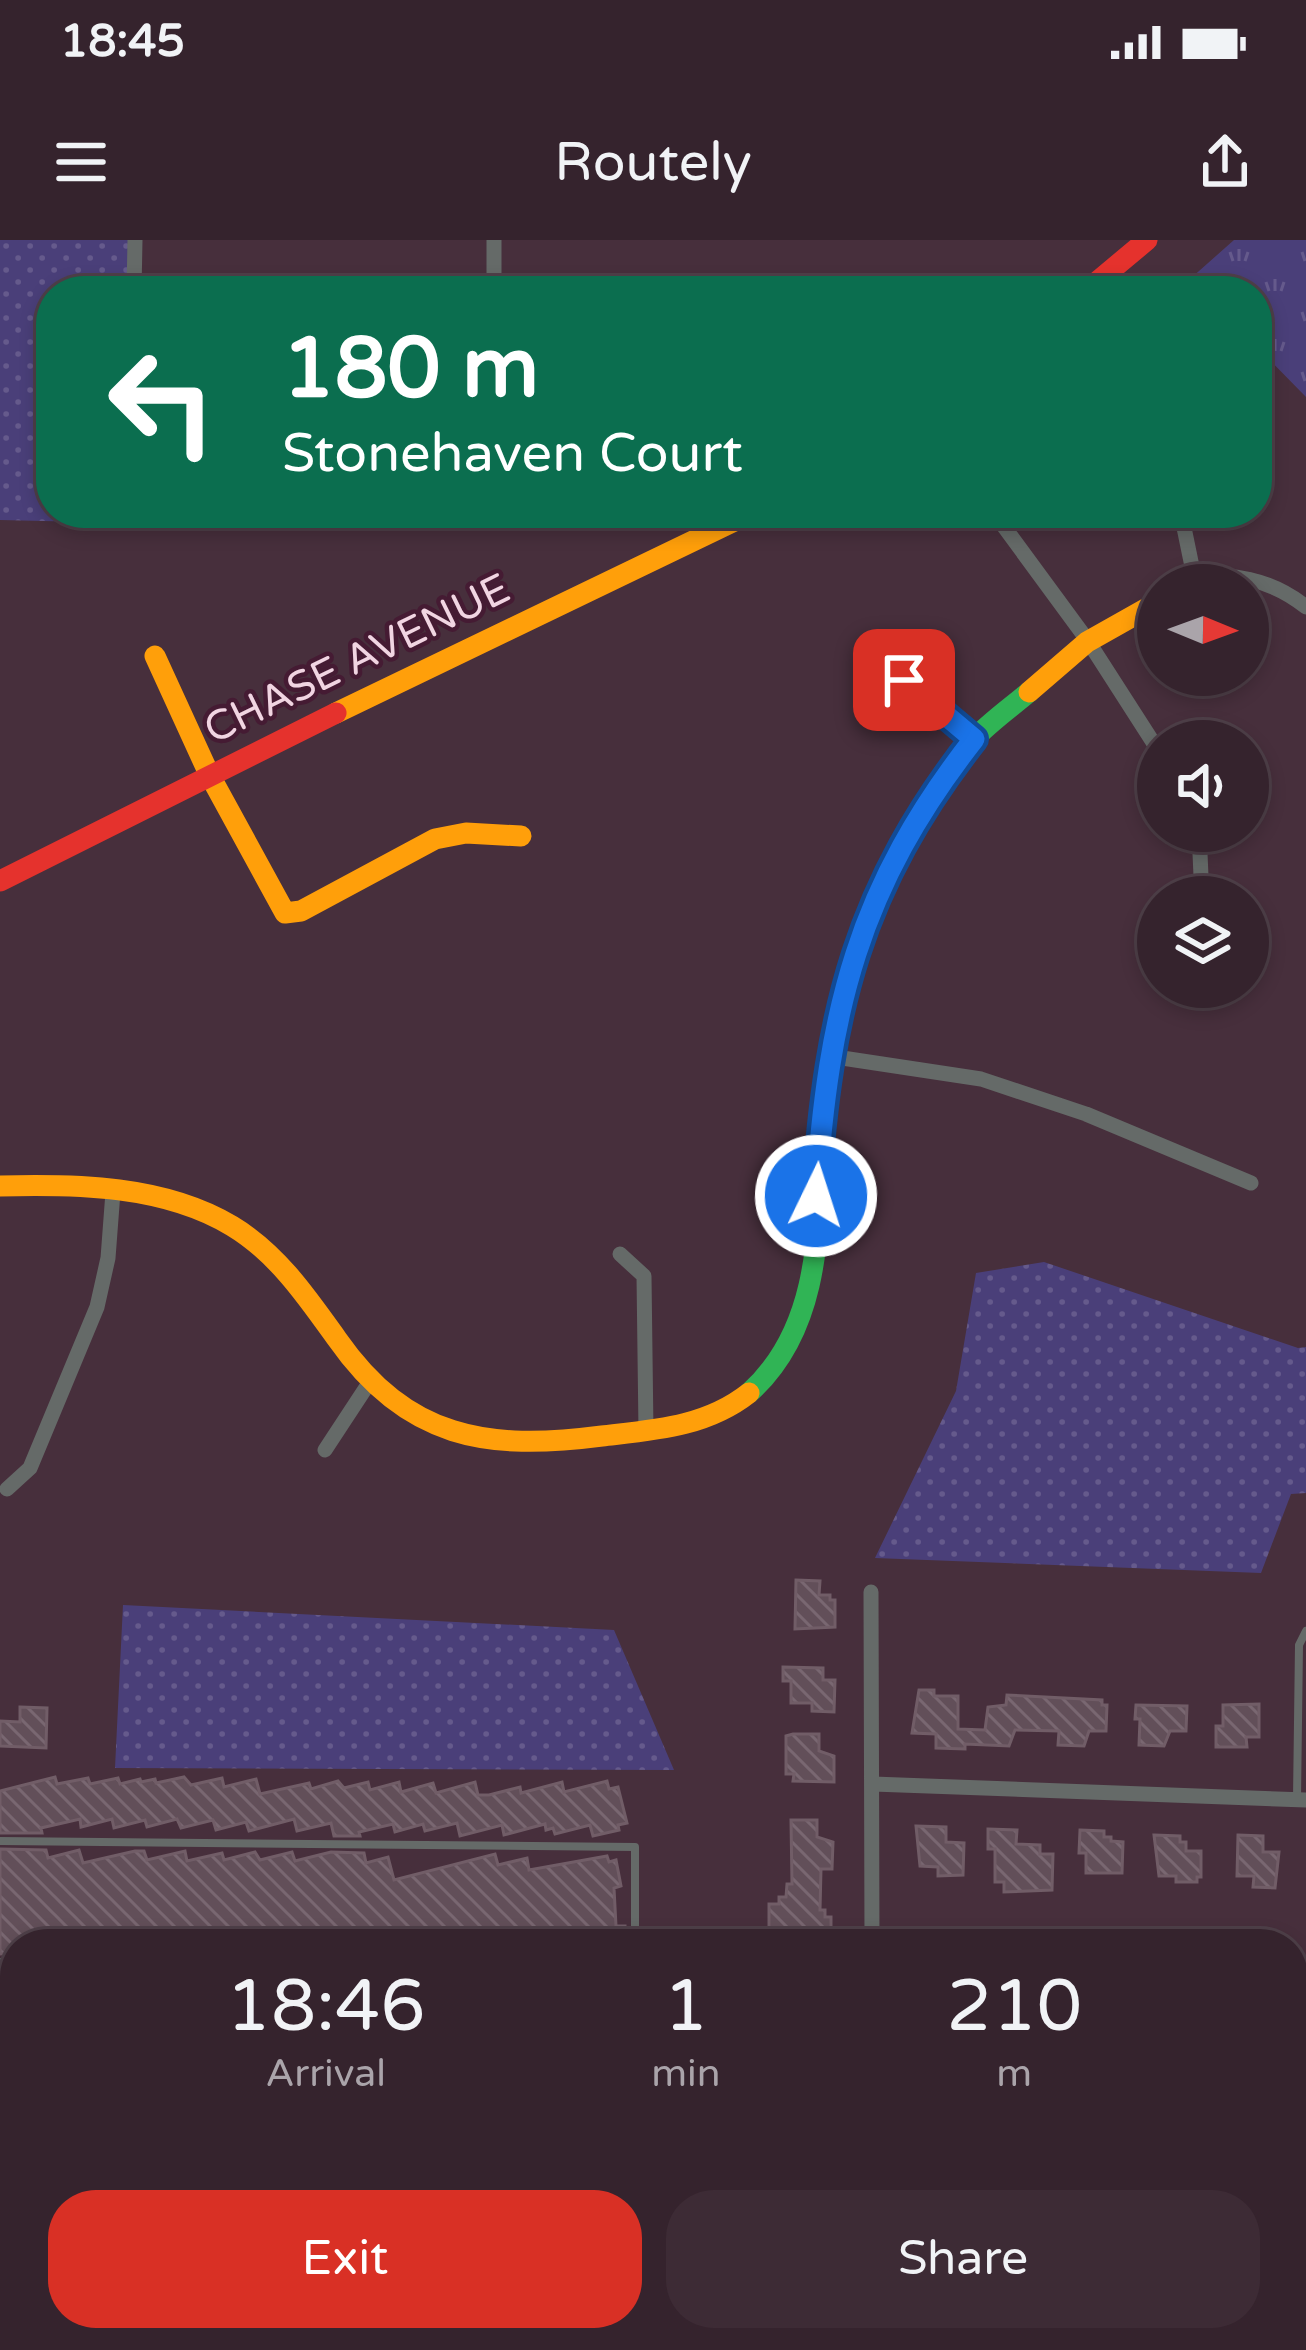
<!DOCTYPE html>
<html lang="en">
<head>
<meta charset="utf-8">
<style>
  body { margin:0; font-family:"Varela Round",sans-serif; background:#3d2b35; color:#f1f3f6; height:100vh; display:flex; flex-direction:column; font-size:45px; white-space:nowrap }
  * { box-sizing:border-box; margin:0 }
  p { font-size:39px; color:#aaa4aa }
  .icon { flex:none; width:66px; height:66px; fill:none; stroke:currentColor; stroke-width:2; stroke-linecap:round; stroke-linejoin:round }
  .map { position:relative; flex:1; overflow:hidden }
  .details { position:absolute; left:0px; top:1689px; width:1308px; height:423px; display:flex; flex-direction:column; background:#35232d; border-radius:48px 48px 0 0; box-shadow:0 6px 18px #0003,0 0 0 3px #4f4049 }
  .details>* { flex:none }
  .top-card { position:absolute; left:36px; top:36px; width:1236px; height:252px; border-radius:48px; box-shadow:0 6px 18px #0003,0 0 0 3px #4f4049; background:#0b6e4f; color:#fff; overflow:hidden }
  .needle { width:78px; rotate:91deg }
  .controls { position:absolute; left:1137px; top:324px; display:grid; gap:24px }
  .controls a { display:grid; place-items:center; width:132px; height:132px; border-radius:50%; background:#35232d; box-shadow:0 6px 18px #0003,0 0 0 3px #4f4049; font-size:60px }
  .pin { position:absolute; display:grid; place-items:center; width:102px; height:102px; color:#fff; margin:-51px; border-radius:24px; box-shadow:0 6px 18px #0006 }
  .me { position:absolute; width:132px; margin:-66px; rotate:4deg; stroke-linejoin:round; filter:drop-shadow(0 0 9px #0008) }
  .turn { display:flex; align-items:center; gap:42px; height:252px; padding:0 48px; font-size:54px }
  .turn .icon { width:156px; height:156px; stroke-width:2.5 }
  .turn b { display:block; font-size:84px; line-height:102px }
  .eta { display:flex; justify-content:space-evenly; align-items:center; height:204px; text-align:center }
  .eta b { font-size:72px; font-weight:600; line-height:84px }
  .cta { display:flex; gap:24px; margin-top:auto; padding:24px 48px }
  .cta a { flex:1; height:138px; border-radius:48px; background:#d93025; color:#fff; font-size:48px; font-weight:600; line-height:138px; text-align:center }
  .cta a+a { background:#3d2b35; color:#f1f3f6 }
  .status { display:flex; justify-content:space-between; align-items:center; height:84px; padding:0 60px; background:#35232d; direction:ltr }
  .status svg { height:33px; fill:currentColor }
  header { display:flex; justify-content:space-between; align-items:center; height:156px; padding:0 48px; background:#35232d; font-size:54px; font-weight:600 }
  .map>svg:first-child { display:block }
</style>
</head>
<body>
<div class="status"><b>18:45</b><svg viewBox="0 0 49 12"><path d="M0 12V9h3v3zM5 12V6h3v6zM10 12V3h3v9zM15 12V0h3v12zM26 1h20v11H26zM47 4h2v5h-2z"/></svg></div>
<header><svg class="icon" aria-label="menu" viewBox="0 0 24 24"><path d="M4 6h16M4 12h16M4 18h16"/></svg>Routely<svg class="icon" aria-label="share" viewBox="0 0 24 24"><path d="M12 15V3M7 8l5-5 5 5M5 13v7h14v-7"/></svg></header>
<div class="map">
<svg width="1306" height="2110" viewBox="0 0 1306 2110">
  <defs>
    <pattern id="grass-dots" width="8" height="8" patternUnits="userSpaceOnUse" patternTransform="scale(3)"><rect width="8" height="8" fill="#4a3f79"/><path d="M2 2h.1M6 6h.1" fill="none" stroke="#655a8c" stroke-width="1.8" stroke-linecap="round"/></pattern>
    <pattern id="park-tufts" width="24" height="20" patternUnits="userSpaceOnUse" patternTransform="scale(3)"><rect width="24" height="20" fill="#4a3f79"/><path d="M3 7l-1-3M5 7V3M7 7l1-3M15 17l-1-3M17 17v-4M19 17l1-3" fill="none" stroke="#655a8c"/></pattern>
    <pattern id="building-back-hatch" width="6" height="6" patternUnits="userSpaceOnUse" patternTransform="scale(3)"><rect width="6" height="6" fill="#624f59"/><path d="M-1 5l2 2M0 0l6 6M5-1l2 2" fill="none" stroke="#796771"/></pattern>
  </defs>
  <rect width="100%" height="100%" fill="#472f3c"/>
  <path fill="#5c2d47" d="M101,2097H660V2110H100Z"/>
  <path fill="url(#grass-dots)" d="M0,0H135L134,51H51V273H130V283L0,280Z
    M1044,1022L1298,1108L1306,1107V1253L1291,1254L1261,1333L875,1318L956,1151L976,1033Z
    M123,1365L614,1390L674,1530L115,1528Z"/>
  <path fill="url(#park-tufts)" d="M1234,0H1306V157L1257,107V51H1202L1190,39Z"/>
  <path fill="url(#building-back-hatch)" stroke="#715d67" stroke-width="3" d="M796,1340L820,1341L819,1355H830V1360H835V1387L795,1389Z
    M783,1427L823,1428V1440H835L834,1472L812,1471V1463H791V1441H783Z
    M919,1450H934V1456H958V1489L985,1490L988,1467L1006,1465L1007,1455L1102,1460V1465H1107L1106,1491H1089L1084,1506L1058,1505L1059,1491L1015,1490L1009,1506L965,1504V1509L936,1508V1494L912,1493Z
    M1259,1464V1497H1246L1247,1507H1216V1486H1223V1465Z
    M1136,1465L1187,1466L1186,1491H1170L1164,1506L1139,1505L1140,1479H1135Z
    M20,1467L47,1468L46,1508L0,1506V1481L20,1482Z
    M793,1494H819V1511L834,1516V1542L793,1541L794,1534H786V1496Z
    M55,1537L57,1544L88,1538L90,1544L118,1538L120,1544L140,1539L141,1542L155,1539L156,1543L184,1537L191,1545L222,1538L224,1547L256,1539L260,1554L309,1543L311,1549L338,1541L344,1548L368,1542L370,1550L399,1542L401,1552L433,1543L436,1553L475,1542L478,1555H489L520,1547L521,1553L562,1542L564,1552L607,1541L609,1549L618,1547L627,1583L618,1585L619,1590L593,1596L590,1585L555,1594L553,1588L546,1590L545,1584L504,1595L502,1585L460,1596L457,1583L425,1591L423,1584L395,1592L393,1584L359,1592L360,1596H334L331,1583L297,1591L294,1579L249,1591L246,1582L216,1590L213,1580L181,1588L177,1579L147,1587L145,1580L114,1588L112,1579L81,1587L80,1579L41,1588L42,1593H0V1551Z
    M791,1580H817V1597L833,1602L832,1629H821L820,1670H825V1677H831V1701H809L810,1694L769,1693V1664H779V1657H786L787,1644H792Z
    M916,1586L946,1587V1602L964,1603L963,1635L938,1636V1627L920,1626Z
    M988,1589L1017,1590L1016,1604L1040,1605V1614H1053L1052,1650L1004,1652V1642H995V1609H988Z
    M1080,1590L1104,1591V1597H1111V1601L1123,1602L1122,1633H1086V1613H1079Z
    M1154,1595L1180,1596V1602H1186V1611H1201V1637H1197V1642H1176V1636H1159Z
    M1238,1595L1263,1596V1612H1279L1275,1648L1253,1647L1254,1636H1237Z
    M0,1609L46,1610L48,1618L79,1610L83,1623L135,1611H144L147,1620L185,1611L187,1621L222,1613L224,1620L255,1612L260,1620L292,1612L295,1621L331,1612L364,1613L366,1623L388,1617L394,1640L495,1614L498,1625L527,1618L529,1630L607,1616L609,1622L616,1620L621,1646L614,1648L616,1686H625V1704H15V1713L0,1714Z
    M15,1744V1841H4L0,1821V1747Z"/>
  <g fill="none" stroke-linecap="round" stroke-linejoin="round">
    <path stroke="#656a68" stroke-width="8" d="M1297,1558L1299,1405L1306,1391
      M0,1601L635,1607V1704
      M0,1722L15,1723
      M0,1849H15"/>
    <path stroke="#656a68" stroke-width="15" d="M134,51L135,0
      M494,51V0
      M994,273L1088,401L1158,510
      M1181,273L1195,341
      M1188,345C1226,326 1275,342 1306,367
      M869,410L974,499
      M1193,657L1201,636L1199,591
      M829,816L981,839L1086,874L1251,943
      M620,1014L644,1036L646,1192
      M325,1210L369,1143
      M7,1249L30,1228L97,1067L108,1018L113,952
      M871,1352L872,1704
      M873,1544L1306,1560
      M1293,1968L1306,1972
      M868,2110V2097"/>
    <path stroke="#30b455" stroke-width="21" d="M749,1153C843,1069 810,925 829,814C849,700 896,588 973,500C990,482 1010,468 1029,452"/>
    <path stroke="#ff9f0a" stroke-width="21" d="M155,416L209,534L285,673L301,671L435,599L466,593L521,596
      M1029,452L1087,402L1158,362
      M336,473L751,273
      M0,946C76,944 164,945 232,986C277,1013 307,1057 337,1099C407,1199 487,1211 602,1196C654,1190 706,1187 749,1153"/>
    <path stroke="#e5322d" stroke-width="21" d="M1086,51L1147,0
      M0,641L336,473"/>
  </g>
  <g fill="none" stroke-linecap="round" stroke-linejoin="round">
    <g stroke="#114b97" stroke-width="30">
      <path id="route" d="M816,956C828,771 858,647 974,499L904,440"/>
    </g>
    <use href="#route" stroke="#1a73e8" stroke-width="21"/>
  </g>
  <g text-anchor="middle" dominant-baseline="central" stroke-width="9" stroke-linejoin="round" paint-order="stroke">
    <g font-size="42" fill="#f1d5e2" stroke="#451b33">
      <text transform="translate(357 419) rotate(-26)">CHASE AVENUE</text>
    </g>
  </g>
</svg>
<div class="controls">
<a><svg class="needle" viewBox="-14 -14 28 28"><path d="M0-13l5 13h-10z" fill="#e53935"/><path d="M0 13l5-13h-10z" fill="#aaa4aa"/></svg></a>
<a><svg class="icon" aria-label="sound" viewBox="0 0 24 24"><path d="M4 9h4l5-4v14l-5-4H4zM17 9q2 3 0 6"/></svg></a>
<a><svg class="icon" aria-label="layers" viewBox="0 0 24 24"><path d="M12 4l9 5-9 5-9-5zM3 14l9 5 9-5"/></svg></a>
</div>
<div class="pin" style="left:904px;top:440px;background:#d93025"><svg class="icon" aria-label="arrive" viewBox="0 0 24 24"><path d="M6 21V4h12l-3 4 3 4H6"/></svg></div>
<svg class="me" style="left:816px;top:956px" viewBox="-20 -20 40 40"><circle r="17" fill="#1a73e8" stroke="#fff" stroke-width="3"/><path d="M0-11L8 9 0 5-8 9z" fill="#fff"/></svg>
<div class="top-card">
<div class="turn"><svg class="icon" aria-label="left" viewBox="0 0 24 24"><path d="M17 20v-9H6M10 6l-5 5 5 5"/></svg><div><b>180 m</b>Stonehaven Court</div></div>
</div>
<section class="details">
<div class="eta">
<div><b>18:46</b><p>Arrival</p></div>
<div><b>1</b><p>min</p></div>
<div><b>210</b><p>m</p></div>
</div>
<div class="cta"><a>Exit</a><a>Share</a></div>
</section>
</div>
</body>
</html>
